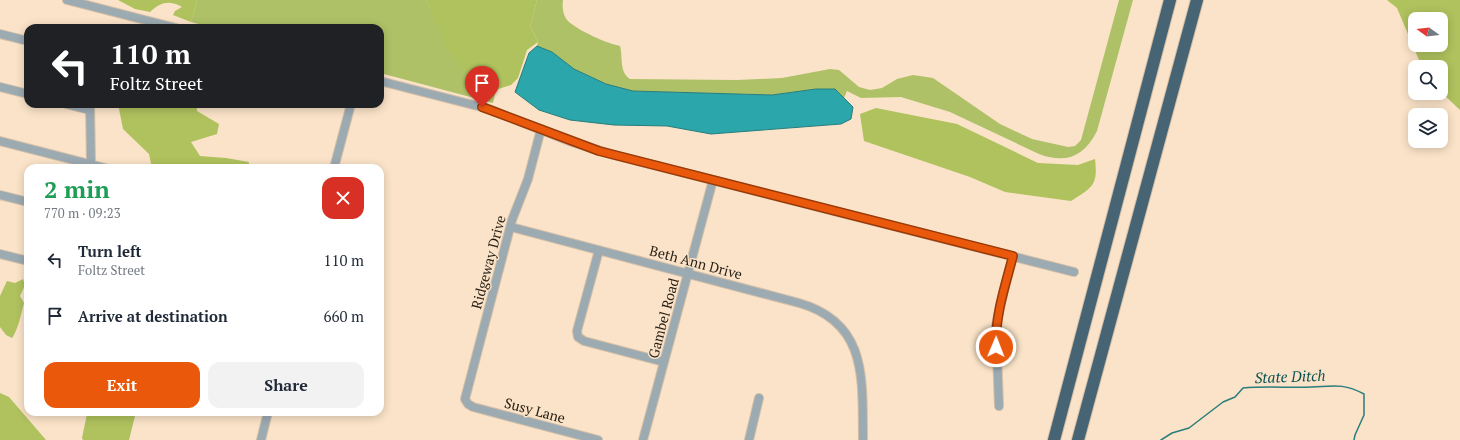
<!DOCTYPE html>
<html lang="en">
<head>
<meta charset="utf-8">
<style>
  body { margin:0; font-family:"PT Serif",serif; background:#f2f2f3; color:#1f2937; height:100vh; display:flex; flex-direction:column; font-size:15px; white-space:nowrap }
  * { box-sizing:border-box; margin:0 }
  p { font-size:13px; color:#747a83 }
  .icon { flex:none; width:22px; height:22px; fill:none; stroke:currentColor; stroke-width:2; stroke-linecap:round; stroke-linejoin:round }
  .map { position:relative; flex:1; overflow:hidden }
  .sheet { position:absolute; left:24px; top:164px; width:360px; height:252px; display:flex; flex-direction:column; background:#fff; border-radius:12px; box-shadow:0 2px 10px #0003 }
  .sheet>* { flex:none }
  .guide { position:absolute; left:24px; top:24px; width:360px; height:84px; border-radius:12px; box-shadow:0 2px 10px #0003; background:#202124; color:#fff; overflow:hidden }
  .needle { width:26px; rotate:285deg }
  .buttons { position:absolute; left:1408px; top:12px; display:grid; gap:8px }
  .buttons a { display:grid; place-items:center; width:40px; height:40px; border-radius:8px; background:#fff; box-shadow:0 2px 10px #0003; font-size:20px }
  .pin { position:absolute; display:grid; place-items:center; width:34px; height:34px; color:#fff; margin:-41px -17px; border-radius:50% 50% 50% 0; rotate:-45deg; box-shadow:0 0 4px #0007 }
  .pin .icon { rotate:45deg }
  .me { position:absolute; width:44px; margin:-22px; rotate:1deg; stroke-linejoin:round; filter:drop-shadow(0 0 3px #0008) }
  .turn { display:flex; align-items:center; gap:14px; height:84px; padding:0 20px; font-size:18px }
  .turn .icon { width:52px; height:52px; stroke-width:2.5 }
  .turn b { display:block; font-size:28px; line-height:34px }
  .round { display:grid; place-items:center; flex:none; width:42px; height:42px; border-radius:12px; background:#f2f2f3 }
  .summary { display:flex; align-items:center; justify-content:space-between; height:68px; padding:0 20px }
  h1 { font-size:24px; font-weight:800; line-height:30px; color:#1e9e55 }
  .cta { display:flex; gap:8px; margin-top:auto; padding:8px 20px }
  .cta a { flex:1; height:46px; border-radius:12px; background:#ea580c; color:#fff; font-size:16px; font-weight:800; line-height:46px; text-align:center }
  .cta a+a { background:#f2f2f3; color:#1f2937 }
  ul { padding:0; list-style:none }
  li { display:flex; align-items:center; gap:12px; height:56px; padding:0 20px }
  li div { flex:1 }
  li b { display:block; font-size:15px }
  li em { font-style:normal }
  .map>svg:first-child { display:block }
</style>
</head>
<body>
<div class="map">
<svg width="1460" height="440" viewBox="0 0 1460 440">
  <rect width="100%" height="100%" fill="#fae3c8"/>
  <path fill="#afc167" d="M197,0H426L435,18L489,92L495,94L493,103L380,73V28H213L191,22Z
    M537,0H563C562,7 563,16 568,21C579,31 606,43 620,46C623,57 619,72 630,79L737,80L782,78L830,69L839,70L859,87L870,90L882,88L897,79L913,75L933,78L1000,124L1032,139L1068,147L1075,146L1081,140L1119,0H1133L1097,131C1084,157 1066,164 1039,154L950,112L901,97L861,98L847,91L844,98L835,89H816L772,95L633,91L606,84L574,69L552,52L537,46L538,42L530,26Z"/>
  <path fill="#afc25d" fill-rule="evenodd" d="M118,0H197L191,22L173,15L175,11L182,7C169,0 161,2 150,12L135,9Z
    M426,0H537L530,26L538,42L527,50L518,78L511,85L489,92L474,83L447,48Z
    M1387,0H1460V110L1441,92V67H1422L1397,8ZM1415,19H1441V45H1415Z
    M118,104H197V111L219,124L217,134L191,142L200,156L226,158L249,162L248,168H152L149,154L123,129Z
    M876,108L957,124L1038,163L1078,165L1095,159C1098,185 1093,187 1071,201L1005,192L970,177L864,141L860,114Z
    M23,279L25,285L20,296L24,303C21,314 18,330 12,338L6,335L0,327V296L7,281L15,283Z
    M0,393L9,397L46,440H0Z
    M82,412H136L129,440H83L82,438L87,414Z"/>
  <path fill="#2ba6aa" stroke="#297d7d" d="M537,46L552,52L574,69L606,84L633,91L772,95L816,89H835L853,107L851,119L841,124L711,134L667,126L614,125L570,120L539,110L515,92L529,53Z"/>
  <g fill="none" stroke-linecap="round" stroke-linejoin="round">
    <path stroke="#297d7d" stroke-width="1.5" d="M1161,440L1172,433L1189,428L1223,402L1235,397L1243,388C1266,386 1289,388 1312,387C1334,386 1343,383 1364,394V415L1355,435L1354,440"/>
    <g stroke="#d4bfa7" stroke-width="10">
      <path id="minor" d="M67,0L176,28
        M0,34L28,41
        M380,81L489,109L572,142L614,155L1074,272
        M0,87L28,94
        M66,104L90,110
        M90,104L91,164
        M541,129L528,179L512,220L465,399L468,404L473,407L598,440
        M0,141L105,168
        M334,168L351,104
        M0,195L28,202
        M511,227L799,303C869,323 862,381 863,440
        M599,250L577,331L578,337L584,341L664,362
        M0,254L28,261
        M999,406L996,326L1000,306L1013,256
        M261,440L268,412
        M643,440L713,180
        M749,440L759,398"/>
    </g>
    <g stroke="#d4bfa7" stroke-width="14">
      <path id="highway" d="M1054,440L1170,0
        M1078,440L1197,0"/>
    </g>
    <use href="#minor" stroke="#9caab2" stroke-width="8"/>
    <use href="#highway" stroke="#466474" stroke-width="12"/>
  </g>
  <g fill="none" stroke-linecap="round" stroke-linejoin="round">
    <g stroke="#983908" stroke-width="10">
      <path id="route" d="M482,107L599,151L1013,256C1005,286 995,316 996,347"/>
    </g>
    <use href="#route" stroke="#ea580c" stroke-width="7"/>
  </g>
  <g text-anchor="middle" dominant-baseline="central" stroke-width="3" stroke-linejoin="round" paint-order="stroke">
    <g font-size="14" fill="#251d13" stroke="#fae3c8">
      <text transform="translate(488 262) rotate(-75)">Ridgeway Drive</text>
      <text transform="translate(696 262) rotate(15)">Beth Ann Drive</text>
      <text transform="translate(663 318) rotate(-75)">Gambel Road</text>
      <text transform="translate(535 410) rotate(15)">Susy Lane</text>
    </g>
    <g font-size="15" font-style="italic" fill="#085051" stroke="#fae3c8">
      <text transform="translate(1290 376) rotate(-2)">State Ditch</text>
    </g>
  </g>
</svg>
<div class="buttons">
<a><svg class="needle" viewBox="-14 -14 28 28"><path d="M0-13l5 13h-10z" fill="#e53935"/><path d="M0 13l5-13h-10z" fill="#747a83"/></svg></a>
<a><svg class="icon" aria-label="search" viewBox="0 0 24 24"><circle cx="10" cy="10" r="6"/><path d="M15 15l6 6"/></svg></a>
<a><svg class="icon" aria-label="layers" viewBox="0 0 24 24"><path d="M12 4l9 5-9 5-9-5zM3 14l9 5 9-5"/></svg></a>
</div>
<div class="pin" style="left:482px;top:107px;background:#d93025"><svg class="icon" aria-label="arrive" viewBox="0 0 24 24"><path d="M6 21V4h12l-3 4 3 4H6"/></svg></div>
<svg class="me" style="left:996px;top:347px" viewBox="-20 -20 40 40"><circle r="17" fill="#ea580c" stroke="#fff" stroke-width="3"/><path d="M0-11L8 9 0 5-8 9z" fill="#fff"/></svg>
<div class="guide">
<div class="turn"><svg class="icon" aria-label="left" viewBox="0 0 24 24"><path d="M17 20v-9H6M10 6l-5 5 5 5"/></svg><div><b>110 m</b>Foltz Street</div></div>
</div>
<section class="sheet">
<div class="summary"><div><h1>2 min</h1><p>770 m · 09:23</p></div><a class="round" style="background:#d93025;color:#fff"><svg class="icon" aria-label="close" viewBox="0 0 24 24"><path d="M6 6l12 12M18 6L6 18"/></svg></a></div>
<ul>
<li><svg class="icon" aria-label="left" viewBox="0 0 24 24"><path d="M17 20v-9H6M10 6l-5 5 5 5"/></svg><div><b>Turn left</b><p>Foltz Street</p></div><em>110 m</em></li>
<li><svg class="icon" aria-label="arrive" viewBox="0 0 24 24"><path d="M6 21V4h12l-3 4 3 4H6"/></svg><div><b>Arrive at destination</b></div><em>660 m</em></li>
</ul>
<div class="cta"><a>Exit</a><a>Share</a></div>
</section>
</div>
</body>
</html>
